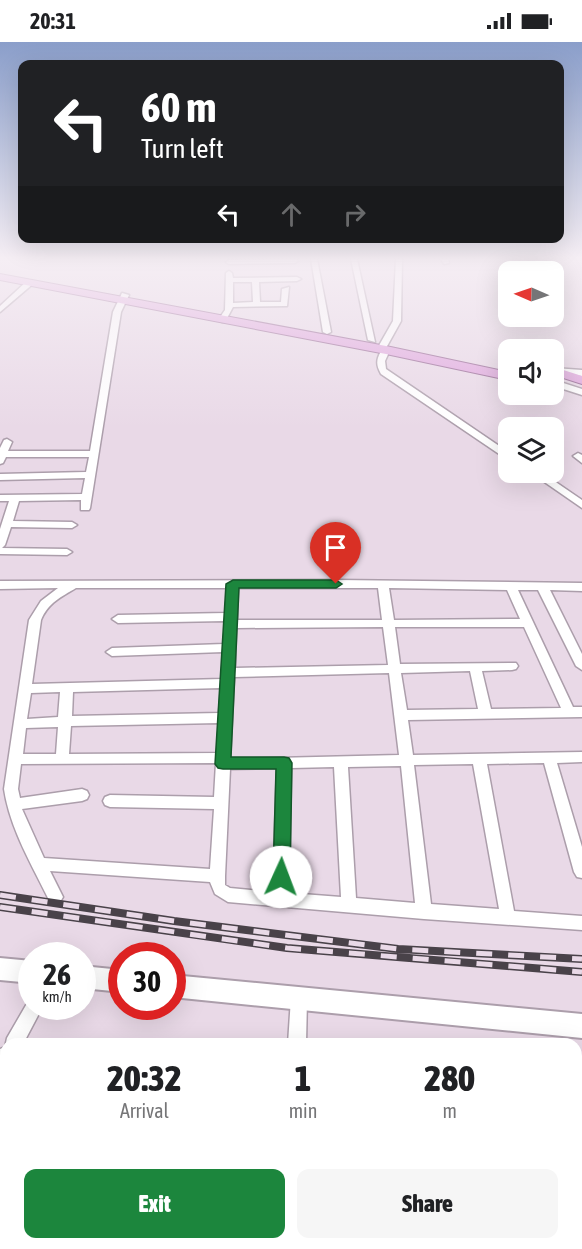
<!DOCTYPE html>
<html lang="en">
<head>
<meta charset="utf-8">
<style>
  body { margin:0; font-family:"Asap Condensed",sans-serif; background:#f6f6f6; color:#202124; height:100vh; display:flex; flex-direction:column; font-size:22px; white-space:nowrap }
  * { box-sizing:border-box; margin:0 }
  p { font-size:20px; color:#757577 }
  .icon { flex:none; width:33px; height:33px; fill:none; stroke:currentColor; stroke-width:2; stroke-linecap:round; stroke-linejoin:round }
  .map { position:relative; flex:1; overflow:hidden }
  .drawer { position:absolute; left:0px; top:996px; width:582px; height:212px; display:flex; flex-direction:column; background:#fff; border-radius:18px 18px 0 0; box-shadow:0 6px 24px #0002 }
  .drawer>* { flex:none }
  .guide { position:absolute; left:18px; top:18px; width:546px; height:183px; border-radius:12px; box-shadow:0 6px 24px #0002; background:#202124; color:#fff; overflow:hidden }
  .needle { width:39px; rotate:272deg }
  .buttons { position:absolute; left:498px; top:219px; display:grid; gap:12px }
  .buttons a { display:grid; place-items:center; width:66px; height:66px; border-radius:12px; background:#fff; box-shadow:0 6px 24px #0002; font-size:30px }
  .speed { position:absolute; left:18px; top:900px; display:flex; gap:12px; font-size:30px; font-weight:700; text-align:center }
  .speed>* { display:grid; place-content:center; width:78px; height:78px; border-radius:50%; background:#fff; box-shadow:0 6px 24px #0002; line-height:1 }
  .speed small { font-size:15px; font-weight:400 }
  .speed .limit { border:9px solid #d22; background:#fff; color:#111 }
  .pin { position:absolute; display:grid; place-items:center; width:51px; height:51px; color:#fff; margin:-62px -26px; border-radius:50% 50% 50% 0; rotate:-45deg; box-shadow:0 0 6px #0007 }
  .pin .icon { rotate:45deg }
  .me { position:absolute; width:66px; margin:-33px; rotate:2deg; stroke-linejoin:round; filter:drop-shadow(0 0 4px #0008) }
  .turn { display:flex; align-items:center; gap:21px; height:126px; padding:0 24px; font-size:27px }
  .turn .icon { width:78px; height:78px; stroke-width:2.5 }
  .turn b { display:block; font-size:42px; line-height:51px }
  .lanes { display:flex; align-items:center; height:57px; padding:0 24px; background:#0003; justify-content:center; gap:30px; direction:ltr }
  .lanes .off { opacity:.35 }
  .eta { display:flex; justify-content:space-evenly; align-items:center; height:102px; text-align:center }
  .eta b { font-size:36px; font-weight:800; line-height:42px }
  .primary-button { display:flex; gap:12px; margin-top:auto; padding:12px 24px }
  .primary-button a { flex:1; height:69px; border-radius:12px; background:#1c863d; color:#fff; font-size:24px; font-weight:800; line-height:69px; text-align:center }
  .primary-button a+a { background:#f6f6f6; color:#202124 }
  .status { display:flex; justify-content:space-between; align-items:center; height:42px; padding:0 30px; background:#fff; direction:ltr }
  .status svg { height:16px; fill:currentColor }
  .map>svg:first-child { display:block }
</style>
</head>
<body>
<div class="status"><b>20:31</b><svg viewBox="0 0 49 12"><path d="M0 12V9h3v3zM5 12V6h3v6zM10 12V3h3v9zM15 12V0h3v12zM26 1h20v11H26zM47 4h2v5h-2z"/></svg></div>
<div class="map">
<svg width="582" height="1207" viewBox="0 0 582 1207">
  <rect width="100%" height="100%" fill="#e9d9e7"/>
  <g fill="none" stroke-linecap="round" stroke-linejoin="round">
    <g stroke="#ac9eab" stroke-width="3">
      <path id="minor" d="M296,217L298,219L295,221L229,222L226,220L229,218Z
        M311,217H317L331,290L327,292L323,290Z
        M351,217H357L375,300L368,298Z
        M396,217H402L401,279L386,306L390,308L385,319L386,327L508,410V417L505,416L381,332C376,323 376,318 381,309L377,307L393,279Z
        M441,217H448L449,221L444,222Z
        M513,217H520L517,219Z
        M229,229L232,231L233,236L297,235L301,237L297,239L259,240L260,260H281L282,247L289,245L287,264L233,265L225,280H222L218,278L225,268L226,231ZM233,240H252L253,260L233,261Z
        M27,239L34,241L0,270V264Z
        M122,251L129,253L121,270L90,466L89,468H81V458L19,459L13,479L72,480L77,483L72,486L11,485L5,503L2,506L67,507L72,510L67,513L0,512V487L9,459H0V453L82,452L85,436L0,438V432L86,430L89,415H6L3,421L0,422V406L4,398L7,397L12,400L8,409H90L113,270Z
        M578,411L582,413V421L573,414Z
        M530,430H541L582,458V466Z
        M336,538L582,541V549L550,548L582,612V628L576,624L538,548H518L573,665H582V675L408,678L413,713L582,710V720L557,721L582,805V836L577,835L574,830L544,721L487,722L514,869L582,874V888L424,877L228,860L215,852L210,840L50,829L63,855L60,860L55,862L50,860C32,823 10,787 4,747L29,578L41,559L58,546L0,547V539ZM76,546H227L226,571L118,573L112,577L118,581L225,579L224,602L112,606L106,610L112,614L223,610L222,637L32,642L41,578C48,561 61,555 76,546ZM238,546H378L382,578H237ZM389,546L507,548L520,577L394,578ZM383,585L388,623L235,626L236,586ZM395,585H524L561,666L491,667L482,629L512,628L516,627L518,624L516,621L400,622ZM470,629L478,667L407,668L401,631ZM389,631L399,713L230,717L234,635ZM221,646L219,671L72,674L73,650ZM60,650L58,675L27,677L31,651ZM219,681L217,711L69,712L71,684ZM58,685L56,712H23L26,686ZM216,721L214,755L110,753L105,755L103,759L105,763L110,765L214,767L210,827L44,816L22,767L82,759L87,757L89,753L87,749L82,747L20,756L18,747L21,722ZM473,722L499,867L431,862L414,723ZM401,724L415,861L356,856L348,725ZM334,725L341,855L289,851L291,726ZM277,726L273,850L230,846L225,843V834L230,727Z
        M299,948L305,950L307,956L306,1002H288L291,956L293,950Z
        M32,957V964H43L23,1002H6V1029L0,1032V1007L5,1005L7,996L29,958Z
        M0,1096H6V1114H0Z
        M0,1194H6V1202H50L52,1207H0Z
        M107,1202H127V1207H107Z
        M278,1202H323L325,1207H276Z"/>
    </g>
    <g stroke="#ac9eab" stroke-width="3">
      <path id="tertiary" d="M554,326L582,328V334L554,332Z
        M554,338L582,347V353L554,344Z"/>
    </g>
    <g stroke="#ac9eab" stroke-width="4">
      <path id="secondary" d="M0,916L32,919V941L0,938Z
        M82,924L122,928V950L82,946Z
        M172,933L582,972V996L172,955Z"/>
    </g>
    <g stroke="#966794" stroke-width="2">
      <path id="trunk" d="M0,232L386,304L508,330V338L386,312L0,238Z
        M554,325L582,334V342L554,333Z"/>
    </g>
    <use href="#minor" fill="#fff" fill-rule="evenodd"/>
    <use href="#tertiary" fill="#fff" fill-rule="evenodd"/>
    <use href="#secondary" fill="#fff" fill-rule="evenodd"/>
    <use href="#trunk" fill="#e0a8de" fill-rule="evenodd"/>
    <g stroke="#494249" stroke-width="8">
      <path id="rail" d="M0,853L174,879L398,907L582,917
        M0,865L287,906L582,930"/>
    </g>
    <use href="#rail" stroke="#e9d9e7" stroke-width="5" stroke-dasharray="16" stroke-linecap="butt"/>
  </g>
  <linearGradient id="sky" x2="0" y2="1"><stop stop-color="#8a9eca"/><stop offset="0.56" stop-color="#f5eef4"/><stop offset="1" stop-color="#f5eef4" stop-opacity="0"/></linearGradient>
  <rect width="582" height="386" fill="url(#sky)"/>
  <path fill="#1c863d" stroke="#125728" stroke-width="1.5" d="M233,538H336L342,542L336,546H239L231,715H284L289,716L292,721L290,835L287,840L281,842L275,840L273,835L276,727H223L218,726L215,722L226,542Z"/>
</svg>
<div class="buttons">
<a><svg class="needle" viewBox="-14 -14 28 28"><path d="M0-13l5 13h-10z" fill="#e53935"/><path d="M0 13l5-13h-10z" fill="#757577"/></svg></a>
<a><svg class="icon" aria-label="sound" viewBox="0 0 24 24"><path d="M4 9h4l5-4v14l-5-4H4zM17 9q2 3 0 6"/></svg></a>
<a><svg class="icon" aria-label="layers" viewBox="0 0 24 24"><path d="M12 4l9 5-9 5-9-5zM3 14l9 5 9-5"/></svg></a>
</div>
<div class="speed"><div>26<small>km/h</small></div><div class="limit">30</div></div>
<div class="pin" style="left:336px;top:542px;background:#d93025"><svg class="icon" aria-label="arrive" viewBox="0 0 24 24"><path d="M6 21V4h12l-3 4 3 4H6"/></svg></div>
<svg class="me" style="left:281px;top:835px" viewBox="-20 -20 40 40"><circle r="19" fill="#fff"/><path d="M0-13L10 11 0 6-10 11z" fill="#1c863d"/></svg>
<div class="guide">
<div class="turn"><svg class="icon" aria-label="left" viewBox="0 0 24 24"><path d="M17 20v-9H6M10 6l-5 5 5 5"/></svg><div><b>60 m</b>Turn left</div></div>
<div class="lanes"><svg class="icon" aria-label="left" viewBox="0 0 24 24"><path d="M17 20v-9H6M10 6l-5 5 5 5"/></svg><svg class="icon off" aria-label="ahead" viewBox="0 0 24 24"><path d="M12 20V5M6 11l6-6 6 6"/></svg><svg class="icon off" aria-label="right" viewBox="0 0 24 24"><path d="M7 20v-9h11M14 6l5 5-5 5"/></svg></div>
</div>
<section class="drawer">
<div class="eta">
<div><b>20:32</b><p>Arrival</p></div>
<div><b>1</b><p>min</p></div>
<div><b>280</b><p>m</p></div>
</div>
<div class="primary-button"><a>Exit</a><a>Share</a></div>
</section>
</div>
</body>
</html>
